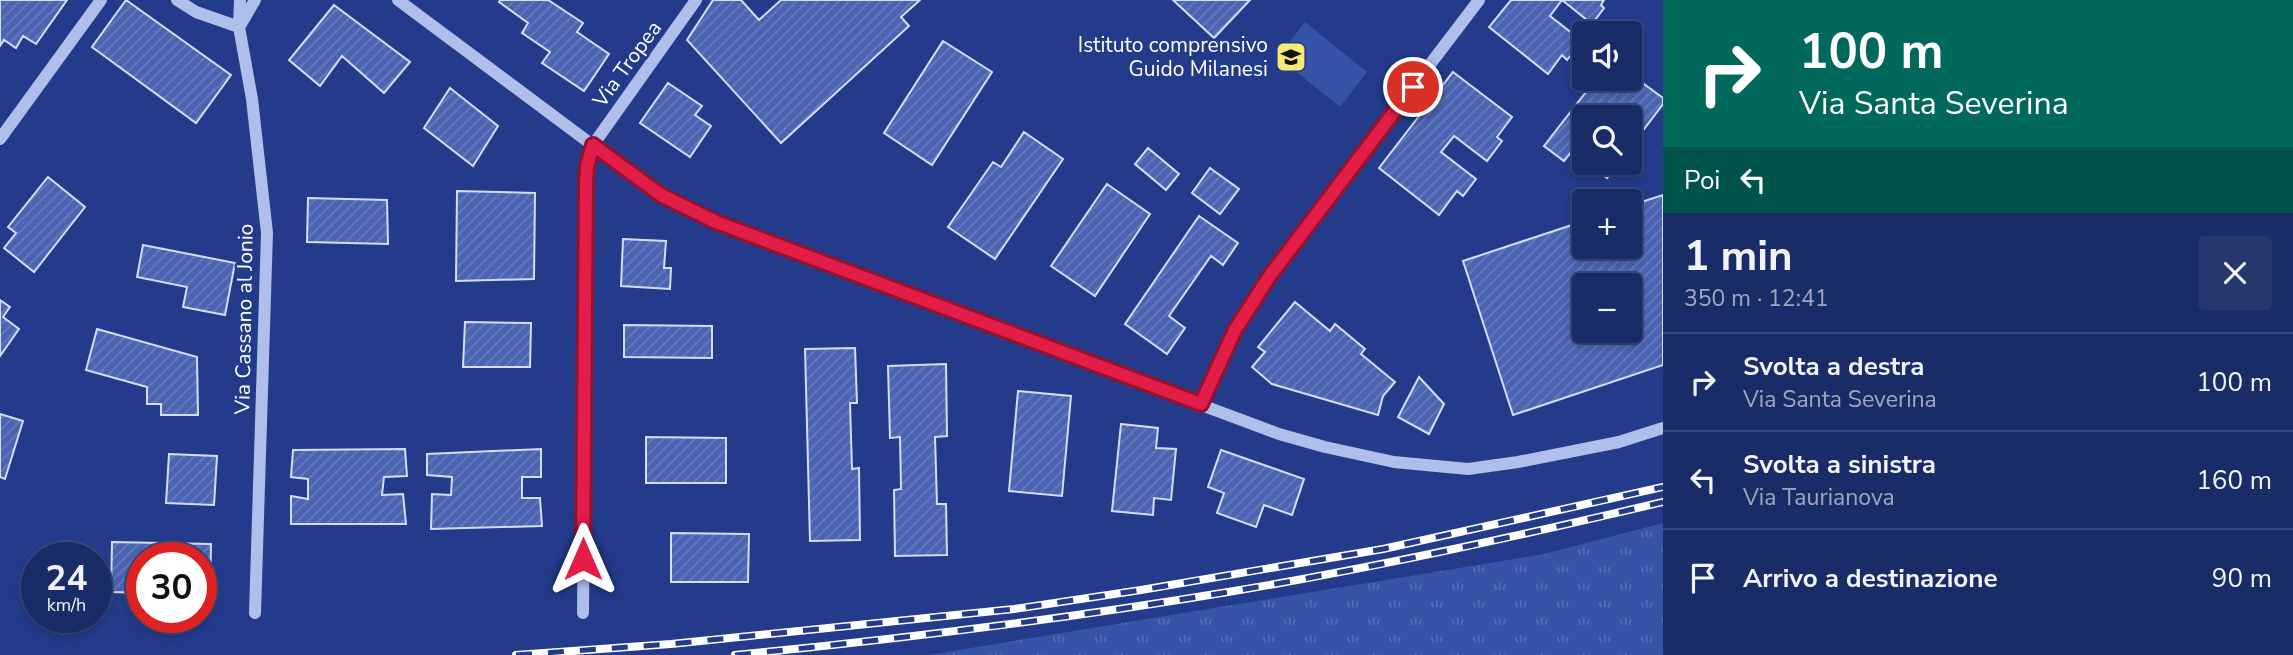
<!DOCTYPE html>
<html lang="it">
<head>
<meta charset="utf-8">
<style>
  body { margin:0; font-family:"Nunito Sans",sans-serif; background:#273871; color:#f1f3f6; height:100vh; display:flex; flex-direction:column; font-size:26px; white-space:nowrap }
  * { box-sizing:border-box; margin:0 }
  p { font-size:23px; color:#9fa7c0 }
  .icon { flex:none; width:38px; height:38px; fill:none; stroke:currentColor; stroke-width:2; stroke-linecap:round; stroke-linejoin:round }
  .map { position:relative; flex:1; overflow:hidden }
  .drawer { display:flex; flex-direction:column; background:#1a2c68; width:630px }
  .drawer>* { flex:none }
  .banner { background:#00695c; color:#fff; overflow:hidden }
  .controls { position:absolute; left:1572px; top:21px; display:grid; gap:14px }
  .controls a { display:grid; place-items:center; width:70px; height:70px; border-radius:7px; background:#1a2c68; box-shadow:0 4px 10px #0003,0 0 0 2px #38487c; font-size:35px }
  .speed { position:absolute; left:21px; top:542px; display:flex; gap:14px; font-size:35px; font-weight:700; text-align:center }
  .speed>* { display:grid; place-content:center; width:91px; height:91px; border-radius:50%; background:#1a2c68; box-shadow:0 4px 10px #0003,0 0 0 2px #38487c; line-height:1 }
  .speed small { font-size:18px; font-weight:400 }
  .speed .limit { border:10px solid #d22; background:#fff; color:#111 }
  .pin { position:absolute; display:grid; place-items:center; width:60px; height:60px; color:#fff; margin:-30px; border:4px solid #fff; border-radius:50%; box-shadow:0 2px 7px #0007 }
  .me { position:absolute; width:77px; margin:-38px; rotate:0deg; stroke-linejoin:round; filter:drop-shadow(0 0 5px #0008) }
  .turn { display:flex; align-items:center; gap:24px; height:147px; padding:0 21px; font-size:32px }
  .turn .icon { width:91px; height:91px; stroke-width:2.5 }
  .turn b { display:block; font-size:49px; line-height:60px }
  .then { display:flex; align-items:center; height:66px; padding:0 21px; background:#0003; gap:14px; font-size:26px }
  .round { display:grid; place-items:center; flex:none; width:74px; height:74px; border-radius:7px; background:#273871 }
  .head { display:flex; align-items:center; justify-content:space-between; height:119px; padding:0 21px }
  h1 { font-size:42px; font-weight:700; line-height:52px }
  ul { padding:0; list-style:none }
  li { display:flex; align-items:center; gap:21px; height:98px; padding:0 21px; border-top:2px solid #38487c }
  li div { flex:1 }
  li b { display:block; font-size:26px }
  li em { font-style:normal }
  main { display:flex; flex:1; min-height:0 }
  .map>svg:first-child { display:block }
</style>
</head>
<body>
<main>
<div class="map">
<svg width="1663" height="655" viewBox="0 0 1663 655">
  <defs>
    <pattern id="park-tufts" width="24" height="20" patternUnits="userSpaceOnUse" patternTransform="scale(1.75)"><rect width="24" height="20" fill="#3753a7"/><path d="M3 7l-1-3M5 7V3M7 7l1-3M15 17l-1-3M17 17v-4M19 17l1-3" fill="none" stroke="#556db4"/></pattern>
    <pattern id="building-hatch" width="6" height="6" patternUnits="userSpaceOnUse" patternTransform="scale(1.75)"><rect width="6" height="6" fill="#4b64b2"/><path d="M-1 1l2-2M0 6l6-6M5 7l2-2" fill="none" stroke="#667bbe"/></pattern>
  </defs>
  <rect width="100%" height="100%" fill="#233b8a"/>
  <path fill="url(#park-tufts)" d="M1663,523V655H928L1544,554Z"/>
  <path fill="#3753a7" d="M1305,22L1367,72L1340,107L1278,57Z"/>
  <path fill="url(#building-hatch)" stroke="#d4ddf8" stroke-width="2" fill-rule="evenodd" d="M0,0H67L36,44L23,36L16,48L4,40L0,46Z
    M126,0L231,75L196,123L92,47Z
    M500,0H548L583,23L577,32L609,54L584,91L542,63L550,52L522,33L528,23L499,2Z
    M713,0H741L759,20L781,0H920L901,17L909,26L781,143L687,40Z
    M1173,0H1250L1214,38Z
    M1511,0H1604L1601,5L1604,8L1592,24L1562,0L1550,16L1582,41L1567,60L1562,55L1548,74L1489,27Z
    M334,5L410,62L384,93L342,56L320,86L289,60Z
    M943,41L992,72L932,165L884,133Z
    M1453,72L1512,117L1497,137L1502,141L1487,161L1454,136L1441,152L1476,179L1463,196L1457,191L1439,215L1379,168Z
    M1629,73L1663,98V104L1629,149V117H1584V160L1572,151L1564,161L1544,146L1596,79H1629Z
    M668,83L702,106L695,115L711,126L690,157L640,123Z
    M450,88L498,126L473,166L424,128Z
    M1024,132L1063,159L995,259L948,227L993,162L1001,167Z
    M1148,148L1179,174L1166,190L1135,164Z
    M1587,163H1619L1607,178Z
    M1210,168L1239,189L1220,214L1192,193Z
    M48,177L85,207L34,272L4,248L16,233L8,227Z
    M1107,184L1150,214L1095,296L1051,266Z
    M457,191L535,193L534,279L456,281Z
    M1663,195V365L1513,415L1463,261L1584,221V247H1629V206ZM1584,285H1629V331H1584Z
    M308,198L387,200L388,244L307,242Z
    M1199,216L1238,243L1223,265L1211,256L1169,316L1185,328L1167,354L1125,324Z
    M623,239L666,241L664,268H671L670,289L621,286Z
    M143,245L235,263L225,315L183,307L187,287L137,277Z
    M0,300L10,307L3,317L19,329L0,356Z
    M1295,302L1330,331L1335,324L1365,349L1361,354L1395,382L1383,396L1378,415L1272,384L1252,367L1265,352L1258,347Z
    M465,322L531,323L530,367H463Z
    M624,325L712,326V358L624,357Z
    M97,329L197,357L198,415H161V404H147V387L86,370Z
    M855,348L857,403H850L852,469L859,468L860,540L810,541L805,349Z
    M946,364L947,436L935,437L937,504H946L947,555L895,556L894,490L901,489L900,437L890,438L888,366Z
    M1419,377L1444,404L1429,434L1398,417Z
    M1018,391L1071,396L1062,496L1009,491Z
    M0,414L23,421L5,479L0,477Z
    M1121,424L1158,428L1156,448L1176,449L1171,500L1154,498L1153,515L1112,511Z
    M646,437L726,438V483H646Z
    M405,449L407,476L384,477L382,495L403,494L406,524H291V496L308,499V479L291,477L293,450Z
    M541,449V477H522V498H540L542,526L431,529L432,494L451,495L452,477L427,475V454Z
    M1221,450L1304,479L1292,515L1264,505L1256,527L1217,513L1224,493L1208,487Z
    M169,454L217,456L214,505L166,503Z
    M671,533L749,534L748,582H671Z
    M112,542L211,544L210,595L201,594V558H142V593L111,592Z"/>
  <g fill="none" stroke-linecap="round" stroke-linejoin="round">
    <path stroke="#afbeea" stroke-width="12" d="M177,0L196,12L239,27
      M240,0L239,27L252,99L267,233L255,613
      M398,0L642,182L680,206L797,254L1279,434L1325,447L1394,462L1468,469L1518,462L1619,442L1663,428
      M241,24L255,0
      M0,139L101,0
      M1201,404L1235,330L1281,260L1479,0
      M583,613L587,166L593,145L696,0"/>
    <g stroke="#fff" stroke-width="8">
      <path id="rail" d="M516,655L671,644L1014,609L1141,590L1383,549L1663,487
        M735,655C900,639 1065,619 1228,592C1374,568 1519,536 1663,502"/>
    </g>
    <use href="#rail" stroke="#233b8a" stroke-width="5" stroke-dasharray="16" stroke-linecap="butt"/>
  </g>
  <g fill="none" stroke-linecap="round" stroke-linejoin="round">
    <g stroke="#92132f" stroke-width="18">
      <path id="route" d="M583,559L586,184L587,166L593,145L661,195L716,222L1201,404L1235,330L1269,277L1413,87"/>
    </g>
    <use href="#route" stroke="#e11d48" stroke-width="12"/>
  </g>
  <defs>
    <g id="school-square" transform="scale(1.575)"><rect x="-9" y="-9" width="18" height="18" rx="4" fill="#f6eb72" stroke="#233b8a"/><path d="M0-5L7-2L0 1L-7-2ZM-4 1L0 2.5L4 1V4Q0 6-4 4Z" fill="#111"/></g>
  </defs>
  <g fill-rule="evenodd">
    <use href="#school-square" x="1291" y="57"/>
  </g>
  <g text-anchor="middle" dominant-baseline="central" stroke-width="5" stroke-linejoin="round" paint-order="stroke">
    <g font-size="21" fill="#fff" stroke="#233b8a" text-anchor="end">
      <text x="1268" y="45">Istituto comprensivo<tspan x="1268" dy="24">Guido Milanesi</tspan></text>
    </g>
    <g font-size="21" fill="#fff" stroke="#233b8a">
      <text transform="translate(627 64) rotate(-54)">Via Tropea</text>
      <text transform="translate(244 319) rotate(-89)">Via Cassano al Jonio</text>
    </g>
  </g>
</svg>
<div class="controls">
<a><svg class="icon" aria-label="sound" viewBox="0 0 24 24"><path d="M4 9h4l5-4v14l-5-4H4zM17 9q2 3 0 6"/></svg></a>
<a><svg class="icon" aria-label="search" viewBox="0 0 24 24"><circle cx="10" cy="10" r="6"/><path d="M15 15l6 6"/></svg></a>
<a>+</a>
<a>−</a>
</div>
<div class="speed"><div>24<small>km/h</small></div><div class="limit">30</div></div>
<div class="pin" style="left:1413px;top:87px;background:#d93025"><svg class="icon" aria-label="arrive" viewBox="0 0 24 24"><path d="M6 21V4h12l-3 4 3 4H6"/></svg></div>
<svg class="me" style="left:583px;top:559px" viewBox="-20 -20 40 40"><path d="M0-17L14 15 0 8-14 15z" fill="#e11d48" stroke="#fff" stroke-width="4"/></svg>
</div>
<section class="drawer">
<div class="banner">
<div class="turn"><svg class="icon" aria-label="right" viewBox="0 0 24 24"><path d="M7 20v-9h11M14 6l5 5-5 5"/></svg><div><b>100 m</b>Via Santa Severina</div></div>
<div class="then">Poi<svg class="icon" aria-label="left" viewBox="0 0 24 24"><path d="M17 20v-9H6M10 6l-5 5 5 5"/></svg></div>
</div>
<div class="head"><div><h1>1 min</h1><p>350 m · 12:41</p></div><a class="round"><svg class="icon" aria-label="close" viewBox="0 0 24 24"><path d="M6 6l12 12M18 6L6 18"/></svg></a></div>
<ul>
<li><svg class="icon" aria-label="right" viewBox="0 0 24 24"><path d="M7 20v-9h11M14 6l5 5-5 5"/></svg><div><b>Svolta a destra</b><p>Via Santa Severina</p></div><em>100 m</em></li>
<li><svg class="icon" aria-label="left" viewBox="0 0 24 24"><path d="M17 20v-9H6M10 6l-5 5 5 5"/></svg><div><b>Svolta a sinistra</b><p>Via Taurianova</p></div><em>160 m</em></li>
<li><svg class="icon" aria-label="arrive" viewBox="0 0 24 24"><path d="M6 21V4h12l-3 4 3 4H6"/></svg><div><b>Arrivo a destinazione</b></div><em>90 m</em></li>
</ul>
</section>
</main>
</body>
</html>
